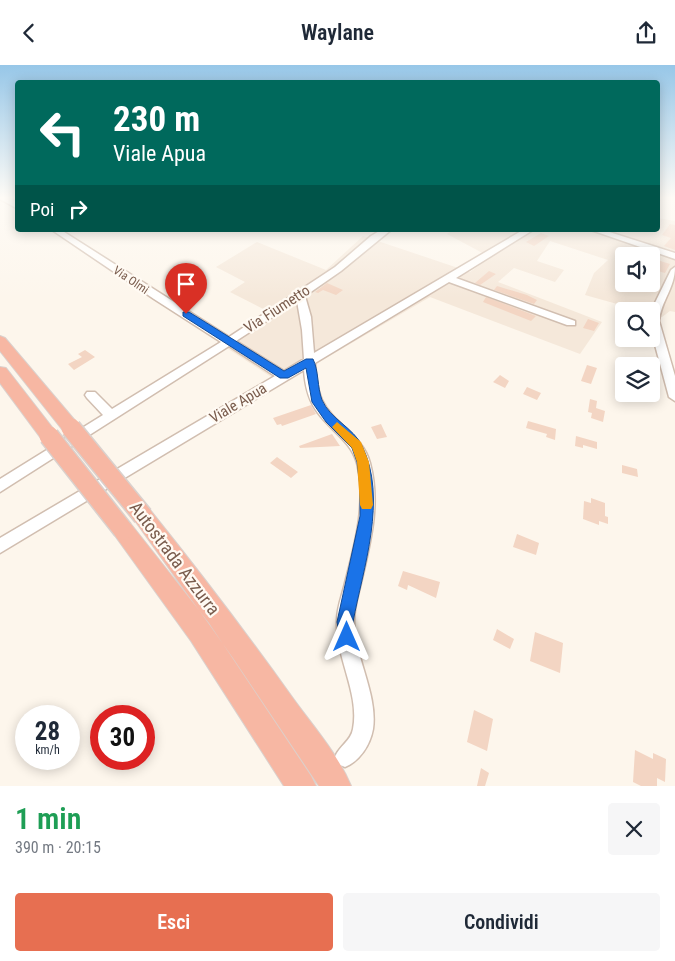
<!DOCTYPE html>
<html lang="it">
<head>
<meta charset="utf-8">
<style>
  body { margin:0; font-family:"Roboto Condensed",sans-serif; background:#f6f6f7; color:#1f2937; height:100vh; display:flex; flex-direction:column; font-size:19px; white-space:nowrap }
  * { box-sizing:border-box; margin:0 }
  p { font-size:16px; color:#747a83 }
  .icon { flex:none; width:28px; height:28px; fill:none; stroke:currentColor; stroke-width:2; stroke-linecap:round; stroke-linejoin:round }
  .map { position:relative; height:721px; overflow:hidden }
  .panel { display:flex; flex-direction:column; background:#fff; flex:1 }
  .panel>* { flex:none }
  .hud { position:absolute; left:15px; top:15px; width:645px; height:152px; border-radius:5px; box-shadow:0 2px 12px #0003; background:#00695c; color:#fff; overflow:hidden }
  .buttons { position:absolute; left:615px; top:182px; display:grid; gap:10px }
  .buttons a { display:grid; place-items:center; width:45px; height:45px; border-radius:5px; background:#fff; box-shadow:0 2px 12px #0003; font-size:25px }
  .speed { position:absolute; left:15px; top:640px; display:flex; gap:10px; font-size:25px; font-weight:700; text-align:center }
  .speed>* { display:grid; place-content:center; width:65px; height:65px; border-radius:50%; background:#fff; box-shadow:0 2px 12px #0003; line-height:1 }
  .speed small { font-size:12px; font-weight:400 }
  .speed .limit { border:8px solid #d22; background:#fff; color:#111 }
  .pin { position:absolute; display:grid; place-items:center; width:42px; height:42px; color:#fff; margin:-51px -21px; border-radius:50% 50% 50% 0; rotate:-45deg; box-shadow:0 0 5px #0007 }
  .pin .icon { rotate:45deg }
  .me { position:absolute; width:55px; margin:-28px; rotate:0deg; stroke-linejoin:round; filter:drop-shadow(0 0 4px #0008) }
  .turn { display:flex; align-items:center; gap:18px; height:105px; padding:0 15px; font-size:22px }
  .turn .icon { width:65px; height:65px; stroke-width:2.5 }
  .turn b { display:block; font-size:35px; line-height:42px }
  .then { display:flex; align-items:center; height:48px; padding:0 15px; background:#0003; gap:10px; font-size:19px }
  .round { display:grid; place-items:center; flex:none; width:52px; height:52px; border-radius:5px; background:#f6f6f7 }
  .head { display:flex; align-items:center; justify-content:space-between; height:85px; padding:0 15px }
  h1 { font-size:30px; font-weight:600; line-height:38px; color:#1e9e55 }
  .action { display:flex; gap:10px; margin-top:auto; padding:10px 15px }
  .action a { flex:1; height:58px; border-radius:5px; background:#e76f51; color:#fff; font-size:20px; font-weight:600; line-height:58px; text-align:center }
  .action a+a { background:#f6f6f7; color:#1f2937 }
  header { display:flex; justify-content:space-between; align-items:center; height:65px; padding:0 15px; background:#fff; font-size:22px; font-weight:600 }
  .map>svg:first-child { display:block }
</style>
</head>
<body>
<header><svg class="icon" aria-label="back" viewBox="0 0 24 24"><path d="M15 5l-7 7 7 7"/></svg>Waylane<svg class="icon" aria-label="share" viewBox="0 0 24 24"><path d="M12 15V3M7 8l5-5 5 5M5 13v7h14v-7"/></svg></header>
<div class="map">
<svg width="675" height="721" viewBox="0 0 675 721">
  <rect width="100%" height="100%" fill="#fdf6ec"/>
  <path fill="#f5e8da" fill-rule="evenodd" d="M658,153L675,156V247L670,246L662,252L651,249V246H642L585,230L594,208L608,195L550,176L537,196L564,205L555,217L514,203L498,217L602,257L580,289L430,232L282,319L219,278L269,247L230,227L245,217L216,202L257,177L326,205L363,171L470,207L490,192L447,169L452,165H658ZM624,191H651V219H624Z"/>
  <path fill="#f3d5c3" d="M670,159L675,160V185L664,181L671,173L662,170Z
    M541,168L549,171L534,181L526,177Z
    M651,193L670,199L665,208L651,204Z
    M489,206L496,209L480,220L475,218Z
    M327,218L343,225L336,230L323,225L318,228L315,227Z
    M497,221L527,230L537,235L534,239L494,225Z
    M486,232L536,251L531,256L483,237Z
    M588,254L599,258L594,266L583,263Z
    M85,285L95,292L74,305L68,299L82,292L78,289Z
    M587,300L597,303L591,319L581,316Z
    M500,310L509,316L505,323L493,317Z
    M527,322L541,328L537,335L523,329Z
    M590,334L597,336L596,343L605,346L603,357L591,353L592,348L588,347Z
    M311,340L316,349L282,361L281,359L277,360L273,353Z
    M528,356L556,364L555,375L546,372L547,369L526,363Z
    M381,359L387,372L377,374L371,362Z
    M332,369L340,381L300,383L299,381Z
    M576,371L597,377V384L583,380V383L575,381Z
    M277,392L298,407L291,413L270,398Z
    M622,400L637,404L638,412L622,408Z
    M591,433L605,438V451L608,452V459L599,456V460L583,454L584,436L591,438Z
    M517,469L539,478L536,490L513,482Z
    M403,506L440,517L436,533L408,520L407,525L398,521Z
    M497,564L514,574L510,584L493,575Z
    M535,567L563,578L560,608L530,596Z
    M474,645L493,654L487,686L467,677Z
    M635,685L653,694V688L666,694L665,717L657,713V721H641L633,717Z
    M481,703L489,708L485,721H477Z"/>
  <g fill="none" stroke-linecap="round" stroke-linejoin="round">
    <g stroke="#d1beb0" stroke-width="3">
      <path id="minor" d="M0,132H7L18,138V144L0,134Z
        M52,165H61L229,272L335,202L371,171L381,165H391L341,206L305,231L311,252L314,288L523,165H533L456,213L575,256V260H567L449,217L315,298C316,311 317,324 322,335C334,360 363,370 370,398C381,439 370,479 361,518C358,531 354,543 354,556C354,591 378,629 373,664C370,680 360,696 345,702L338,699L335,692C339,681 351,676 353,664C360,628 335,592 337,555C337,544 341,533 344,522C354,482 367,440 357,398C351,376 330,365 318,348C308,335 305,320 304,305L0,488V473L275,311L229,281L0,427V414L103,350L87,333L85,330L87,327H95L112,344L221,277L154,234ZM297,236L302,265L304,294L284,306L236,276Z
        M591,165H603L675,188V194Z
        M675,202C675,223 661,236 659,256L675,311V336L669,332L651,265V246L671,205Z"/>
    </g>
    <g stroke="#dad1cd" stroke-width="2">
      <path id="highway" d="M0,271L5,273L77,358L80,363L77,368L71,370L65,368L0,286Z
        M0,302L6,303L55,366L58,371L55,376L49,378L43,376L0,318Z
        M143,442L150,445C199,506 247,569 292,632C312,660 338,689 351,721H319L233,593L136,457L133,451L136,445Z
        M123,456L130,458L209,558L311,711L316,721H284L191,576L116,472L113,465L116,458Z"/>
    </g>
    <use href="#minor" fill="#fff" fill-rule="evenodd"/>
    <use href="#highway" fill="#f7b7a3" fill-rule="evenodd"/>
    <g stroke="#dad1cd" stroke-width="22" stroke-linecap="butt">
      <path id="highway-bridge" d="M71,363L143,451
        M49,371L123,465"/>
    </g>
    <use href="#highway-bridge" stroke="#f7b7a3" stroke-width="19"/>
  </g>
  <linearGradient id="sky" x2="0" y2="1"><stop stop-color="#97c7e8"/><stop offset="0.57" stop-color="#fefbf6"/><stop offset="1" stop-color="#fefbf6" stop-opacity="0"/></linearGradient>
  <rect width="675" height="233" fill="url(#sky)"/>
  <path fill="#1a73e8" stroke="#114b97" d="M183,247H189L284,306L306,294H313C319,306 317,322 322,335C330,354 354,363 362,381C388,433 363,503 353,557L355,572L352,578L347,580L341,578L337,557L360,451V421L357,397L352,383L326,357L312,337L306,303L288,313H280L183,251Z"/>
  <path fill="#f59e0b" d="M337,357L361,377L369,397L373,440L371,444H362L360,440L357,397L352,383L332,362Z"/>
  <g text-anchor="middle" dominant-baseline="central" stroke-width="4.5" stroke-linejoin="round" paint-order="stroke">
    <g font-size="12" fill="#7a5c4d" stroke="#fffaf3">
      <text transform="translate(131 215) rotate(34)">Via Olmi</text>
    </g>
    <g font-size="15" fill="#7a5c4d" stroke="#fffaf3">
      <text transform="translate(277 244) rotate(-33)">Via Fiumetto</text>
      <text transform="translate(238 338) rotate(-31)">Viale Apua</text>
    </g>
    <g font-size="18" fill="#7a5c4d" stroke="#fffaf3">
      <text transform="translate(175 493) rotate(53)">Autostrada Azzurra</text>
    </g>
  </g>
</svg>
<div class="buttons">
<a><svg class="icon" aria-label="sound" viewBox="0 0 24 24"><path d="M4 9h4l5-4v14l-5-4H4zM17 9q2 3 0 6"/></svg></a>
<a><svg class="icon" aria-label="search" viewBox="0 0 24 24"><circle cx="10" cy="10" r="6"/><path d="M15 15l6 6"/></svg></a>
<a><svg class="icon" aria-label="layers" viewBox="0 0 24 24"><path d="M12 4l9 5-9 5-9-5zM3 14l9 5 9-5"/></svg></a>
</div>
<div class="speed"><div>28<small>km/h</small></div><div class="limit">30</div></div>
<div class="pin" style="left:186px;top:249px;background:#d93025"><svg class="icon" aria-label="arrive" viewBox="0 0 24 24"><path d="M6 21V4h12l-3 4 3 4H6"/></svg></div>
<svg class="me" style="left:347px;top:572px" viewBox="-20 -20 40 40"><path d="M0-17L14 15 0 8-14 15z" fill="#1a73e8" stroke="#fff" stroke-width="4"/></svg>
<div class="hud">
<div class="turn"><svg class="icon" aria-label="left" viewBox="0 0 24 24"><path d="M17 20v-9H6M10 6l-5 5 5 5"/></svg><div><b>230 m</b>Viale Apua</div></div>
<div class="then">Poi<svg class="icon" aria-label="right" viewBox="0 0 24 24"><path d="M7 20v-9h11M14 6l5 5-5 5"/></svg></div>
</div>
</div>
<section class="panel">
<div class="head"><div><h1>1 min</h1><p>390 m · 20:15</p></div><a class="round"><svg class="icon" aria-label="close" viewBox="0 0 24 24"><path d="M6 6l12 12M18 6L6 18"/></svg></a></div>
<div class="action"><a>Esci</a><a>Condividi</a></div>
</section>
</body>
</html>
